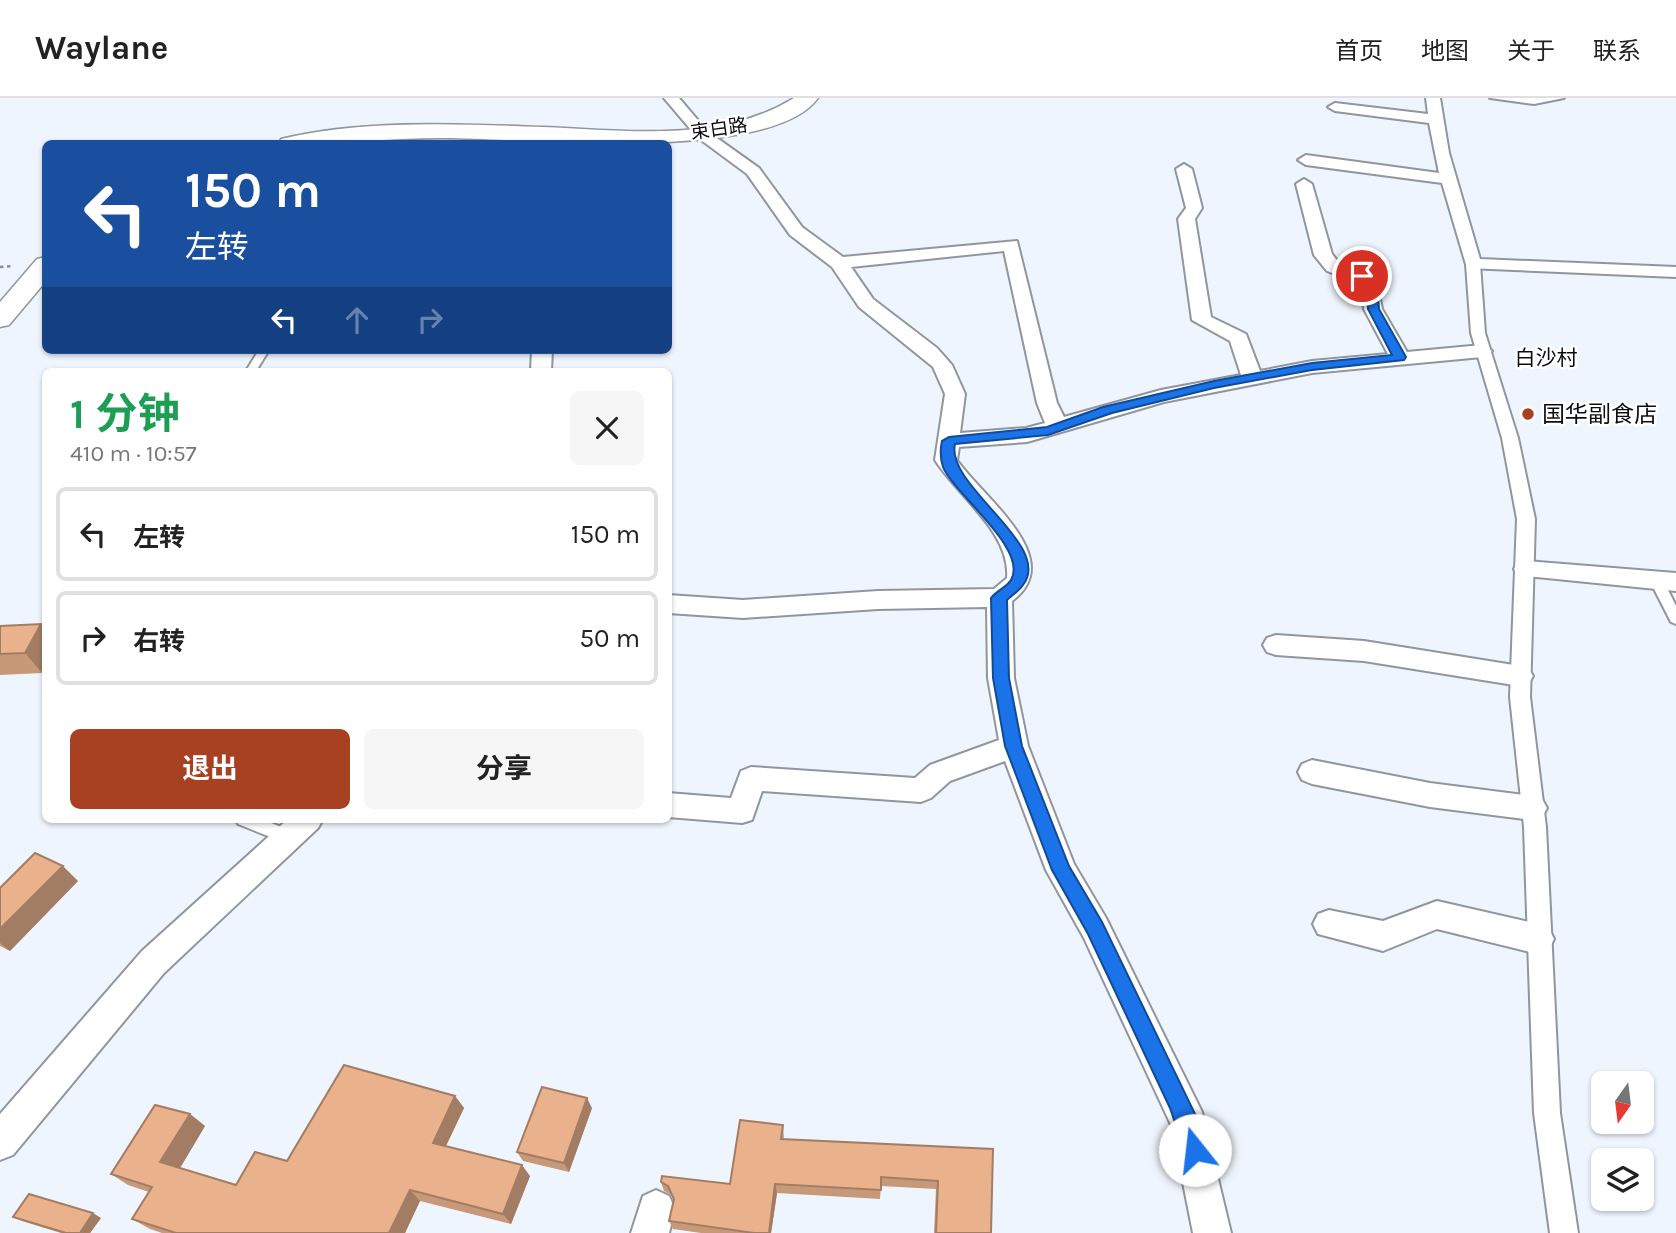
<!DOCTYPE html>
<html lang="zh">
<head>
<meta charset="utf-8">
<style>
  body { margin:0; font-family:Karla,"Noto Sans SC",sans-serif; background:#f6f6f6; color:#222; height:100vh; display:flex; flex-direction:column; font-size:26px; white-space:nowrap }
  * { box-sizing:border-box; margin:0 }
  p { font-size:23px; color:#767676 }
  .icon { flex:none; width:38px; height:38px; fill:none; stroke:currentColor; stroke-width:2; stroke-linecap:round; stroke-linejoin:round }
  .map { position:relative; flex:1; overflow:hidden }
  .panel { position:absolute; left:42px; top:270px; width:630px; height:455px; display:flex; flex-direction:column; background:#fff; border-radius:10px; box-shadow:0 2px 5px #0004 }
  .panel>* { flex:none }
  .guide { position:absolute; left:42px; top:42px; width:630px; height:214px; border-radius:10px; box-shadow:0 2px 5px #0004; background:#1a4fa0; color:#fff; overflow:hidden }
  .needle { width:46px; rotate:194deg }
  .fabs { position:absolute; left:1591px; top:973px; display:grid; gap:14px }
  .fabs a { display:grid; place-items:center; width:63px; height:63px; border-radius:10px; background:#fff; box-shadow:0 2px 5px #0004; font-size:35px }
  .pin { position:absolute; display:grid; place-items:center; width:60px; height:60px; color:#fff; margin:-30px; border:4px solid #fff; border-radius:50%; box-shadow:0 2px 7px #0007 }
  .me { position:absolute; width:77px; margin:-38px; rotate:344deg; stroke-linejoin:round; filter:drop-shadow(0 0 5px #0008) }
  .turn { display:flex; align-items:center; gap:24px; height:147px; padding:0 28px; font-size:32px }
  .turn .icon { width:91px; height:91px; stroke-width:2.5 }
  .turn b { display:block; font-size:49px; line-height:60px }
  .lanes { display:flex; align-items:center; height:66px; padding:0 28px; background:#0003; justify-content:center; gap:35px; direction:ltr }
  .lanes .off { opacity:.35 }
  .round { display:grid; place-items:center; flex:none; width:74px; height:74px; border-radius:10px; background:#f6f6f6 }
  .head { display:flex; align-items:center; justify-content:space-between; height:119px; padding:0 28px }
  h1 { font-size:42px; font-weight:700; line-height:52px; color:#1e9e55 }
  .cta { display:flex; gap:14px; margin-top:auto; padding:14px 28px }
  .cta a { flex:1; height:80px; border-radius:10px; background:#a84022; color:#fff; font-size:28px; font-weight:700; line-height:80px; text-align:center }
  .cta a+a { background:#f6f6f6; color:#222 }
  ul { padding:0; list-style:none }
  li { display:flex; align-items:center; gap:21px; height:94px; margin:0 14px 10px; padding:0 14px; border:4px solid #e0e0e0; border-radius:10px }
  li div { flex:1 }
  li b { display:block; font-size:26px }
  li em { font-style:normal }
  header { display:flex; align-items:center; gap:42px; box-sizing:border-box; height:98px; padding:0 35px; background:#fff; border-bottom:2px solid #e0e0e0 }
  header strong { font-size:33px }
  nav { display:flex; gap:38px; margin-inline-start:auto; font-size:24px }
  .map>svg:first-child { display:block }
</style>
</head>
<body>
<header>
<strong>Waylane</strong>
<nav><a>首页</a><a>地图</a><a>关于</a><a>联系</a></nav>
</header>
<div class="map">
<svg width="1676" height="1135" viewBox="0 0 1676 1135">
  <rect width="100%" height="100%" fill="#eff5fe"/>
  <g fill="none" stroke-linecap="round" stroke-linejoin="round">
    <g stroke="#90959e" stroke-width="4">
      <path id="service" d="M1490,0H1564L1534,6Z
        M259,252H269L256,273H246Z
        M1657,478L1662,480L1676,508V526L1671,524L1650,483Z
        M236,721H261L294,734L296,739L294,744L288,746L238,726Z"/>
    </g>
    <g stroke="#90959e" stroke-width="4">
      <path id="pedestrian" d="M1473,162L1480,166L1485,235L1518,340L1535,421L1530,599L1546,729L1560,1015L1578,1135H1550L1534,1015L1524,729L1510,599L1517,421L1502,340L1471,235L1466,166Z"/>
    </g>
    <g stroke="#90959e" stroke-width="4">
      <path id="minor" d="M664,0H679L707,33L759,70L802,129L843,159L1017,143L1057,305L1064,319L1161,292L1241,277L1230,243L1192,222L1178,121L1186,110L1176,71L1184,66L1192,71L1202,110L1195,121L1211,219L1246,236L1260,273L1312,263L1388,256L1364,211L1361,186L1327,173L1314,157L1296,86L1304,81L1312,86L1332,156L1339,165L1376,179L1382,211L1407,254L1482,247L1492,253L1482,259L1312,275L1164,304L1027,344L959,349L957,362C982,399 1069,461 1012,503L1014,580L1028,648L1074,766L1106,820L1202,1014L1231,1135H1193L1172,1029L1084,840L1046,772L1005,663L950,683L931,700L921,704L762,693L752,722L742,725L668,719V695L731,700L741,673L751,669L915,680L930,667L999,642L988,580L987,509L878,511L743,520L668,515V497L743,502L878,493L994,491L1007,480C1011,435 958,398 935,362L945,296L933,269L859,209L832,169L790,137L747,76L697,39ZM1004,153L1037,305L1045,325L1026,330L960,335L965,296L952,267L937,250L873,201L851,169Z
        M1426,0H1440L1449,55L1480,161L1676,169V179L1467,170L1442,85L1306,67L1298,62L1306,57L1439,75L1429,25L1335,13L1328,9L1335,5L1428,16Z
        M532,252H552L551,273H531Z
        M1526,463L1676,475V493L1517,477L1514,471L1517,465Z
        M1276,537L1364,543L1520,568L1529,571L1533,578L1529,585L1520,588L1364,563L1276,557L1267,554L1263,547L1267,540Z
        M1312,662L1430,685L1532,698L1542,701L1547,710L1542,719L1532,722L1430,709L1312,686L1302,682L1298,674L1302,666Z
        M288,721H323L318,730L164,875L13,1057L0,1062V1016L142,853Z
        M1437,803L1538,826L1549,831L1554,841L1549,851L1538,856L1437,831L1383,853L1318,836L1313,826L1318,816L1329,812L1383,823Z
        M656,1092L669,1098L675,1111L669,1135H631L643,1098Z"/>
    </g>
    <g stroke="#90959e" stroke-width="3">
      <path id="secondary" d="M794,0H818C771,66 522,40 444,40C389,40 334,46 279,46L281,41C365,21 458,26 543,29C627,32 719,46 794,0Z
        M46,159V183L9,227L0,229V204L37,161Z"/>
    </g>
    <path stroke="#8b8f95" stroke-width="2.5" stroke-dasharray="3.5 3.5" stroke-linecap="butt" d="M0,169L13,168"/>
    <use href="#service" fill="#fff" fill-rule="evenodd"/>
    <use href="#pedestrian" fill="#fff" fill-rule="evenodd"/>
    <use href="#minor" fill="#fff" fill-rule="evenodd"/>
    <use href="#secondary" fill="#fff" fill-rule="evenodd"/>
  </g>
  <path fill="#c89979" d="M41,526L46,531V569L42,575L0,577V528Z
    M78,783L10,853L0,848V790Z
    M455,998L464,1010L446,1048L530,1078L511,1126L420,1103L405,1135H162L150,1131L132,1121L149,1094L128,1087L111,1076L190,1016L205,1028L180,1070L236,1087L287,1063Z
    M592,1010L569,1074L523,1063L517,1054Z
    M783,1027L784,1041L993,1051L991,1135H934L936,1091L881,1088L880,1101L777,1095L771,1135H701L673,1131L669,1123L674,1102L671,1097L664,1093L661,1084L730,1086Z
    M13,1119L101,1120L90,1135H61L22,1123Z"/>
  <path fill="#a37d63" d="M41,526L46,531V569L42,575L25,555Z
    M63,768L78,783L10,853L0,845V831Z
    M455,998L464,1010L442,1056L433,1045Z
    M587,1000L592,1010L569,1074L564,1065Z
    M190,1016L205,1028L177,1075L160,1064Z
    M522,1067L530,1078L511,1126L503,1116Z
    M775,1086L777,1095L771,1135H769Z
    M410,1092L420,1103L405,1135H389Z
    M93,1115L101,1120L90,1135H80Z"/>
  <path fill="#e9b28d" stroke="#a37d63" stroke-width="2" d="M41,526L25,555L0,556V528Z
    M35,755L63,768L0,831V790Z
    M344,967L455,998L433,1045L522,1067L503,1116L410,1092L389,1135H176L132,1121L152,1089L111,1076L155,1007L190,1016L160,1064L236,1087L255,1054L287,1063Z
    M542,989L587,1000L564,1065L517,1054Z
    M740,1022L783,1027L781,1041L993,1051L991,1135H936L938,1083L881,1079V1092L775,1086L769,1135H754L669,1123L674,1101L668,1088L661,1084L662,1078L730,1086Z
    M29,1096L93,1115L80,1135H66L13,1119Z"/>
  <path fill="#1a73e8" stroke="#114b97" stroke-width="2" d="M1362,174L1377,186L1379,211L1406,259L1404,262L1312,272L1214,290L1112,315L1048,337L955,346C945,388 1054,447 1023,487C1019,493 1012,497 1007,502L1009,580L1022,648L1069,768L1102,824L1197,1020L1206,1052L1203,1060L1195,1063L1187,1060L1170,1010L1088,836L1052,772L1005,648L993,580L991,500C996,493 1007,489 1011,482C1029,451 953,395 943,369C940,360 940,352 942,343L949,339L1047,329L1103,309L1214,283L1312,265L1392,257L1368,211L1366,187L1356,178Z"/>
  <circle fill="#a84022" stroke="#fff" stroke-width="2.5" cx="1528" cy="316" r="7"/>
  <g text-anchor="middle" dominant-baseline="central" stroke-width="5" stroke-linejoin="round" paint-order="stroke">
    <g font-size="19" fill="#0b0c0f" stroke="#fff">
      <text transform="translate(719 31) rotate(-8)">束白路</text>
    </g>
    <g font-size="21" fill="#0b0c0f" stroke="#fff">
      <text x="1546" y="260">白沙村</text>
    </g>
    <g font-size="23" fill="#0b0c0f" stroke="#fff" text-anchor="start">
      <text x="1542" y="316">国华副食店</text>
    </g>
  </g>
</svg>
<div class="fabs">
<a><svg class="needle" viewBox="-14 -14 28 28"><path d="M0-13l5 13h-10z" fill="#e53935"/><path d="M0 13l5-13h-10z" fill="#767676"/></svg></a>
<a><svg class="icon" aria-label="layers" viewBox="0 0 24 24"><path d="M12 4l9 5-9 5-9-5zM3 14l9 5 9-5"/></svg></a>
</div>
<div class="pin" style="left:1362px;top:178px;background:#d93025"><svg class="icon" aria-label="arrive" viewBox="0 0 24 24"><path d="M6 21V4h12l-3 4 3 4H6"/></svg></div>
<svg class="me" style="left:1195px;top:1052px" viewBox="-20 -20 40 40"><circle r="19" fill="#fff"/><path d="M0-13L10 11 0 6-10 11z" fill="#1a73e8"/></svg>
<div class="guide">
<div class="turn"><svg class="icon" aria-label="left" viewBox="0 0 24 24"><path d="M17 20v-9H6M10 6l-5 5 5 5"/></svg><div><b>150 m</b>左转</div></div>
<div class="lanes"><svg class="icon" aria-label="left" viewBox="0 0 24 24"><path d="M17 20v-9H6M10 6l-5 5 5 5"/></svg><svg class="icon off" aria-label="ahead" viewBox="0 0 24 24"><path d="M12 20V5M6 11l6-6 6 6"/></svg><svg class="icon off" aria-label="right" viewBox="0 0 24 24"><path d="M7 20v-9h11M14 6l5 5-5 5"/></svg></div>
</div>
<section class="panel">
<div class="head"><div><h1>1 分钟</h1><p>410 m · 10:57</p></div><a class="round"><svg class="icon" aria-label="close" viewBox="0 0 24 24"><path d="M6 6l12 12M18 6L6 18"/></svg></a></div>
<ul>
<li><svg class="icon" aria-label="left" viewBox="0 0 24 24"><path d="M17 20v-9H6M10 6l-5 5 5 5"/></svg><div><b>左转</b></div><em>150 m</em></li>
<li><svg class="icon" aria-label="right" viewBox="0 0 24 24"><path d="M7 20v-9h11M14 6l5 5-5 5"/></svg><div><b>右转</b></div><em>50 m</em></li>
</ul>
<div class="cta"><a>退出</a><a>分享</a></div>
</section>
</div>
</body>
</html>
